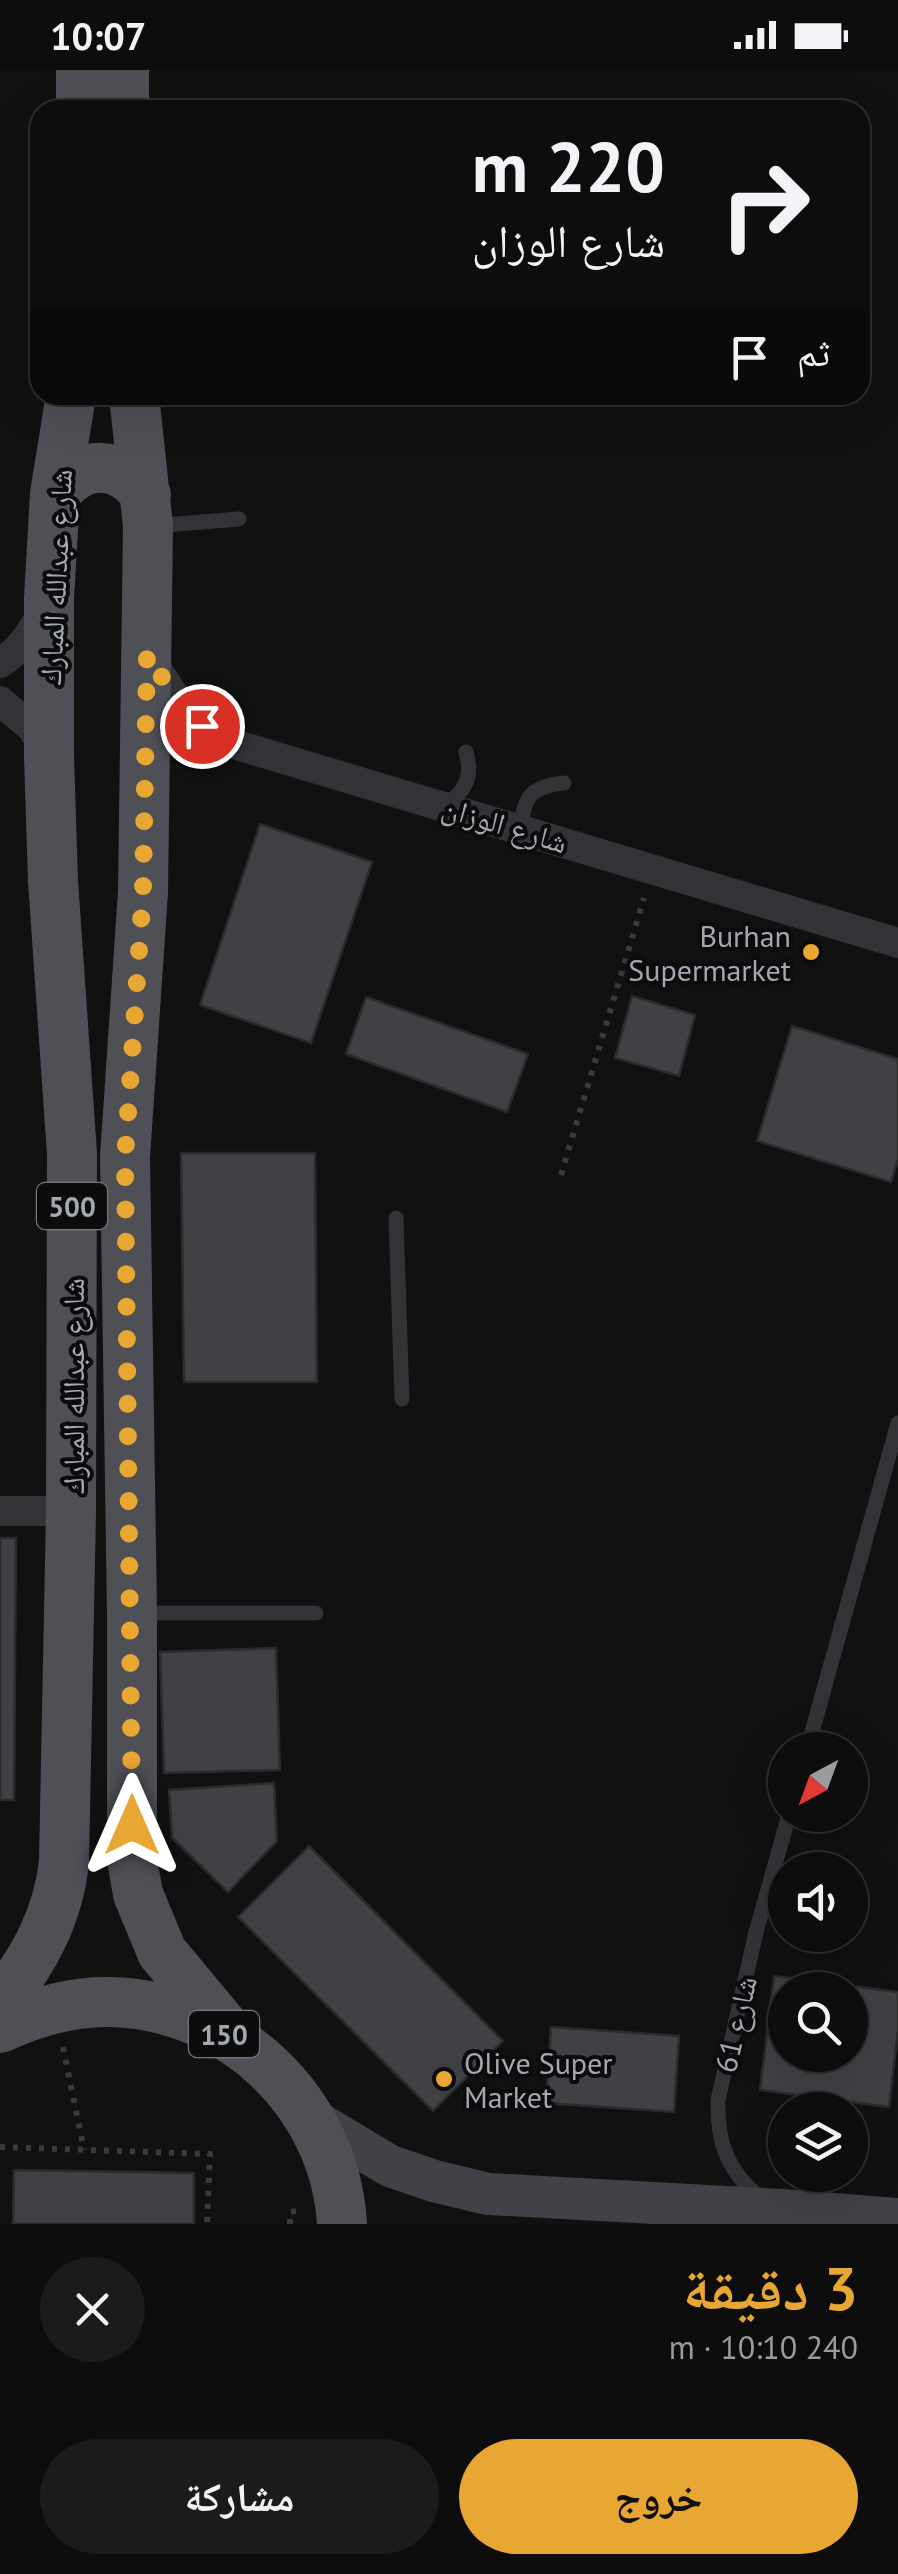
<!DOCTYPE html>
<html lang="ar">
<head>
<meta charset="utf-8">
<style>
  body { margin:0; font-family:"PT Sans","Noto Naskh Arabic",sans-serif; background:#1b1b1c; color:#f1f3f6; direction:rtl; height:100vh; display:flex; flex-direction:column; font-size:38px; white-space:nowrap }
  * { box-sizing:border-box; margin:0 }
  p { font-size:32px; color:#9a9c9e }
  .icon { flex:none; width:55px; height:55px; fill:none; stroke:currentColor; stroke-width:2; stroke-linecap:round; stroke-linejoin:round }
  .map { position:relative; height:2154px; overflow:hidden; direction:ltr }
  .details { display:flex; flex-direction:column; background:#0d0d0e; flex:1 }
  .details>* { flex:none }
  .top-card { position:absolute; left:30px; top:30px; width:840px; height:305px; border-radius:30px; box-shadow:0 10px 40px #0002,0 0 0 2px #2d2d2e; direction:rtl; background:#0d0d0e; color:#f1f3f6; overflow:hidden }
  .needle { width:65px; rotate:221deg }
  .controls { position:absolute; left:768px; top:1662px; display:grid; gap:20px }
  .controls a { display:grid; place-items:center; width:100px; height:100px; border-radius:50%; background:#0d0d0e; box-shadow:0 10px 40px #0002,0 0 0 2px #2d2d2e; font-size:50px }
  .pin { position:absolute; display:grid; place-items:center; width:85px; height:85px; color:#fff; margin:-42px; border:5px solid #fff; border-radius:50%; box-shadow:0 2px 10px #0007 }
  .me { position:absolute; width:110px; margin:-55px; rotate:0deg; stroke-linejoin:round; filter:drop-shadow(0 0 8px #0008) }
  .turn { display:flex; align-items:center; gap:35px; height:210px; padding:0 40px; font-size:45px }
  .turn .icon { width:130px; height:130px; stroke-width:2.5 }
  .turn b { display:block; font-size:70px; line-height:85px }
  .then { display:flex; align-items:center; height:95px; padding:0 40px; background:#0003; gap:20px; font-size:38px }
  .round { display:grid; place-items:center; flex:none; width:105px; height:105px; border-radius:52px; background:#1b1b1c }
  .headline { display:flex; align-items:center; justify-content:space-between; height:170px; padding:0 40px }
  h1 { font-size:60px; font-weight:800; line-height:75px; color:#e8a633 }
  .cta { display:flex; gap:20px; margin-top:auto; padding:20px 40px }
  .cta a { flex:1; height:115px; border-radius:60px; background:#e8a633; color:#111; font-size:40px; font-weight:800; line-height:115px; text-align:center }
  .cta a+a { background:#1b1b1c; color:#f1f3f6 }
  .status { display:flex; justify-content:space-between; align-items:center; height:70px; padding:0 50px; background:#0d0d0e; direction:ltr }
  .status svg { height:28px; fill:currentColor }
  .map>svg:first-child { display:block }
</style>
</head>
<body>
<div class="status"><b>10:07</b><svg viewBox="0 0 49 12"><path d="M0 12V9h3v3zM5 12V6h3v6zM10 12V3h3v9zM15 12V0h3v12zM26 1h20v11H26zM47 4h2v5h-2z"/></svg></div>
<div class="map">
<svg width="898" height="2154" viewBox="0 0 898 2154">
  <rect width="100%" height="100%" fill="#111112"/>
  <path fill="#404145" stroke="#2b2b2e" stroke-width="2.5" fill-rule="evenodd" d="M260,754L372,792L311,973L200,935Z
    M632,926L695,945L679,1006L615,988Z
    M366,927L528,984L507,1042L346,984Z
    M792,956L898,989V1090L891,1112L757,1071Z
    M181,1083H315L317,1312H184Z
    M0,1468H16L14,1730H0Z
    M276,1578L280,1700L164,1703L160,1582Z
    M274,1713L277,1771L228,1822L172,1768L169,1720Z
    M309,1776L503,1971L433,2041L238,1847Z
    M774,1906L898,1922V1960L889,2037L760,2020ZM785,1920H850V1985H785Z
    M551,1957L679,1966L674,2042L546,2033Z
    M14,2100L194,2103V2154H13Z"/>
  <g fill="none" stroke-linecap="round" stroke-linejoin="round">
    <path stroke="#383a3e" stroke-width="6" stroke-dasharray="5 8" stroke-linecap="butt" d="M561,1105L644,828
      M63,1977L84,2080
      M0,2077L210,2084L207,2154
      M290,2154V2142L297,2141"/>
    <path stroke="#323337" stroke-width="15" d="M152,456L239,449
      M444,735C466,722 473,707 466,682
      M522,759C522,727 532,716 564,713
      M396,1148L402,1329
      M141,1543H316
      M807,1680L898,1353
      M760,2128C727,2100 717,2073 718,2030L756,1862L789,1745"/>
    <path stroke="#323337" stroke-width="30" d="M149,587L173,624L201,656L240,676L898,873
      M0,593C22,580 34,558 46,536
      M0,631L32,658L48,684
      M0,1441H71"/>
    <path stroke="#404247" stroke-width="42" d="M310,2048L390,2096L434,2111L488,2124L782,2140L898,2149"/>
    <path stroke="#4e5056" stroke-width="50" d="M81,40V0
      M124,40V0
      M134,325L148,456L143,822L125,1087L132,1543V1790L138,1824L162,1882L236,1971
      M55,424C83,389 119,389 146,425
      M0,1933C34,1890 58,1847 64,1792L71,1441L72,1084L53,811L49,686V529L55,424L71,325
      M0,1958C35,1942 72,1931 111,1932C232,1935 335,2032 342,2154"/>
  </g>
  <g fill="none" stroke-linecap="round" stroke-linejoin="round">
    <path stroke="#e8a633" stroke-width="18" stroke-dasharray="0 32.4" d="M132,1755L125,1088L143,822L147,584L173,624L202,656"/>
  </g>
  <g fill="#e8a633" stroke="#0c0c0d" stroke-width="4">
    <circle cx="811" cy="882" r="10"/>
    <circle cx="444" cy="2009" r="10"/>
  </g>
  <g text-anchor="middle" dominant-baseline="central" stroke-width="8" stroke-linejoin="round" paint-order="stroke">
    <g fill="#0c0c0d" stroke="#767980" stroke-width="2.5">
      <rect x="37" y="1113" width="70" height="46" rx="8"/>
      <rect x="189" y="1941" width="70" height="46" rx="8"/>
    </g>
    <g font-size="28" font-weight="bold" fill="#a3a8b2">
      <text x="72" y="1136">500</text>
      <text x="224" y="1964">150</text>
    </g>
    <g font-size="30" fill="#a3a8b2" stroke="#0c0c0d">
      <text transform="translate(55 507) rotate(-87)">شارع عبدالله المبارك</text>
      <text transform="translate(505 754) rotate(17)">شارع الوزان</text>
      <text transform="translate(72 1316) rotate(-90)">شارع عبدالله المبارك</text>
      <text transform="translate(735 1954) rotate(-77)">شارع 61</text>
    </g>
    <g font-size="30" fill="#a3a8b2" stroke="#0c0c0d" text-anchor="end">
      <text x="791" y="865">Burhan<tspan x="791" dy="34">Supermarket</tspan></text>
      <text x="464" y="1992" text-anchor="start">Olive Super<tspan x="464" dy="34">Market</tspan></text>
    </g>
  </g>
</svg>
<div class="controls">
<a><svg class="needle" viewBox="-14 -14 28 28"><path d="M0-13l5 13h-10z" fill="#e53935"/><path d="M0 13l5-13h-10z" fill="#9a9c9e"/></svg></a>
<a><svg class="icon" aria-label="sound" viewBox="0 0 24 24"><path d="M4 9h4l5-4v14l-5-4H4zM17 9q2 3 0 6"/></svg></a>
<a><svg class="icon" aria-label="search" viewBox="0 0 24 24"><circle cx="10" cy="10" r="6"/><path d="M15 15l6 6"/></svg></a>
<a><svg class="icon" aria-label="layers" viewBox="0 0 24 24"><path d="M12 4l9 5-9 5-9-5zM3 14l9 5 9-5"/></svg></a>
</div>
<div class="pin" style="left:202px;top:656px;background:#d93025"><svg class="icon" aria-label="arrive" viewBox="0 0 24 24"><path d="M6 21V4h12l-3 4 3 4H6"/></svg></div>
<svg class="me" style="left:132px;top:1755px" viewBox="-20 -20 40 40"><path d="M0-17L14 15 0 8-14 15z" fill="#e8a633" stroke="#fff" stroke-width="4"/></svg>
<div class="top-card">
<div class="turn"><svg class="icon" aria-label="right" viewBox="0 0 24 24"><path d="M7 20v-9h11M14 6l5 5-5 5"/></svg><div><b>220 m</b>شارع الوزان</div></div>
<div class="then">ثم<svg class="icon" aria-label="arrive" viewBox="0 0 24 24"><path d="M6 21V4h12l-3 4 3 4H6"/></svg></div>
</div>
</div>
<section class="details">
<div class="headline"><div><h1>3 دقيقة</h1><p>240 m · 10:10</p></div><a class="round"><svg class="icon" aria-label="close" viewBox="0 0 24 24"><path d="M6 6l12 12M18 6L6 18"/></svg></a></div>
<div class="cta"><a>خروج</a><a>مشاركة</a></div>
</section>
</body>
</html>
